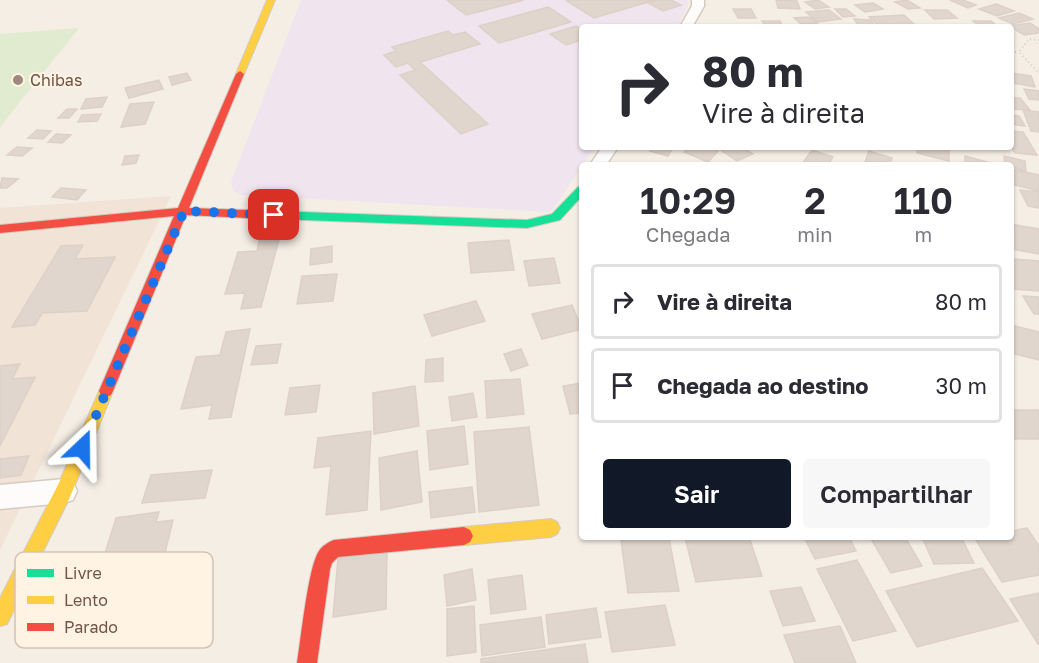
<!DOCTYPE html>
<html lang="pt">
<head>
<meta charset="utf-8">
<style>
  body { margin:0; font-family:"Golos Text",sans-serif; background:#f7f7f7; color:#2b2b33; height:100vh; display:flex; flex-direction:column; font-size:22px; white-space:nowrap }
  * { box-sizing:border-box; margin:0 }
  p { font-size:20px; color:#7c7c81 }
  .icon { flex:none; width:33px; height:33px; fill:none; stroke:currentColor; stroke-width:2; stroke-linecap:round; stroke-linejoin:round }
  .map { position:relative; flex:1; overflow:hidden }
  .sheet { position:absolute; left:579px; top:162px; width:435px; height:378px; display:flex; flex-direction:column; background:#fff; border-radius:6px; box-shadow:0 2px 4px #0004 }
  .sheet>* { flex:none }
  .hud { position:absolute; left:579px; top:24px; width:435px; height:126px; border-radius:6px; box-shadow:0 2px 4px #0004; background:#fff; color:#2b2b33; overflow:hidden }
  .pin { position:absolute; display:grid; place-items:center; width:51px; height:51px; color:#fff; margin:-26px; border-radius:12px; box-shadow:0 3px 9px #0006 }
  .me { position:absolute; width:66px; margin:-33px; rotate:23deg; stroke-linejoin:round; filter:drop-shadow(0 0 4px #0008) }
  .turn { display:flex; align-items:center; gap:21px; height:126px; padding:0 24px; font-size:27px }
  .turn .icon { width:78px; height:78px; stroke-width:2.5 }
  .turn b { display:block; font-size:42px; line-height:51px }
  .eta { display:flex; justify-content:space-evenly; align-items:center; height:102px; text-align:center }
  .eta b { font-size:36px; font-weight:600; line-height:42px }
  .action { display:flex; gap:12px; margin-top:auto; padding:12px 24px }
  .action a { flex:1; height:69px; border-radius:6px; background:#111827; color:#fff; font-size:24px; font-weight:600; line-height:69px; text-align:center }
  .action a+a { background:#f7f7f7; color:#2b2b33 }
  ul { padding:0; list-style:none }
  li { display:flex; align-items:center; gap:18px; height:75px; margin:0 12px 9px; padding:0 12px; border:3px solid #e1e1e2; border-radius:6px }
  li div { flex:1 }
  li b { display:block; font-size:22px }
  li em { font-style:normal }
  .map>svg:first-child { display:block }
</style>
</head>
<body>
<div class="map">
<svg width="1039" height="663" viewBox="0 0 1039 663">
  <rect width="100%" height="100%" fill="#f5eee5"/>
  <path fill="#f1e3d5" d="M171,196L0,550V208Z"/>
  <path fill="#f0e4ef" d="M301,0H688V6L677,27H582V147H595L551,212L242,195L233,191L231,182Z"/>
  <path fill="#e1ebcf" d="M79,28L0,127V34Z"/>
  <path fill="#e1d6cd" stroke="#ddd0c7" stroke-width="1.5" d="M447,0H524L466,15Z
    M572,0H655L594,18L567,1Z
    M657,0H671L681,5L663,11L648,3Z
    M776,0L797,1L800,9L778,8Z
    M818,0L829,7L815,9L805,2Z
    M907,0L920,8L908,9L895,2Z
    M950,0H963L976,5L968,8Z
    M873,3L883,9L865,12L855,5Z
    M996,4L1014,11L997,16L979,9Z
    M548,7L571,22L499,43L479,26Z
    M733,9H751L756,18H738Z
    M835,9H846L855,16L843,17Z
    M829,10L841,19L818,22L806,12Z
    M925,10H947L957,18L934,19Z
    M1019,13L1033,19L1013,24L999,18Z
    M904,15L915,25L880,27L869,17Z
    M810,17L817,23L801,24L794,18Z
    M854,19L870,20L876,27L859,26Z
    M762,21H780L783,27H766Z
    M973,21H991L998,27H981Z
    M1030,23L1039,29V33L1024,35L1009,26Z
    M576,26L582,30V40L566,45L550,34Z
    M448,31L453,35L465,32L480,44L420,62L488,124L461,134L400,75L415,70L408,63L396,67L384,55L396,51L392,47Z
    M187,73L191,80L172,85L169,77Z
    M1011,73L1031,76L1035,87L1013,83Z
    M159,80L163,89L129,98L125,88Z
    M1024,89L1039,91V100L1029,99Z
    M107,97L102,107L81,109L86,99Z
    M1011,98H1020L1030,110L1011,109Z
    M154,102L145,124L121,127L130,104Z
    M67,109H77L69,118H58Z
    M1023,110L1039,112V132L1031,131Z
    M101,114L97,121L78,122L82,115Z
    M1011,115L1019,116L1025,126L1011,124Z
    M37,130L51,131L43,139L28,138Z
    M1011,131L1023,132L1037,155L1015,153L1011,146Z
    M56,134L71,135L62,143L48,142Z
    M17,147L32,148L22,156L7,155Z
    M653,147H673L668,156L650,151Z
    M690,147H708L718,151L708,162L684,152Z
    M724,147H742L753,154L737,161L719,149Z
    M917,147L949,150V161L917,153Z
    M812,150L833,157L828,165L802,164Z
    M869,151L892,158L890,165L865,162Z
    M139,155L136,163L122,165L125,156Z
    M965,156L991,163V165H965Z
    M1004,156L1025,161L1026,171L1005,165Z
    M1011,169L1039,175V191L1011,184Z
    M2,178L18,179L7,188H0Z
    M61,188L86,190L77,200L52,197Z
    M1020,190L1039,192V208L1028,206Z
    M1011,224L1039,229V254L1012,249Z
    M280,236L261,307L241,309L245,293L225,294L238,252L257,251L260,237Z
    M509,240L514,270L471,273L468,243Z
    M83,245L75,259L115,257L87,311L42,313L35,325L12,327L61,246Z
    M332,246V262L310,265L311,249Z
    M554,258L560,283L529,286L524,261Z
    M1011,259L1039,261V291L1011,289Z
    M337,274L333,301L297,304L302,276Z
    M1023,296L1039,297V314H1034Z
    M476,301L485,321L432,336L424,315Z
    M572,305L582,329L542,339L532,314Z
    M1011,325L1039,332V360L1011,353Z
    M250,329L231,417L209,419L212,405L181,409L196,357L220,355L226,332Z
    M281,344L277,363L251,365L256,346Z
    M521,349L528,365L511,371L504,354Z
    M443,358V381L425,382L426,360Z
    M20,364L12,379L35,377L0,446V366Z
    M520,379L524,414L487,418L485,381Z
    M582,383V413L570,414L563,386Z
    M320,385L316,412L285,415L290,388Z
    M415,386L419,426L374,434L373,393Z
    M473,393L477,417L452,421L449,397Z
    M1011,410H1039V439H1011Z
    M464,426L468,464L430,470L427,431Z
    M529,427L539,505L479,512L474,432Z
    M371,431L367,510L326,515L331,466L314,468L318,438Z
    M417,451L422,502L381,510L379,458Z
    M29,456L21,475L0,478V459Z
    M212,470L205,498L142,503L151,475Z
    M472,487L475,512L431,518L429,492Z
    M159,512L156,522L173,520L155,593L90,602L116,518Z
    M1027,528L1039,546V575L1002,582L974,537H1011V531Z
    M685,537H749L762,576L696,582Z
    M804,537H849L856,551L815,559Z
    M870,537H905L922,566L891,573Z
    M922,537H961L974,563L934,564Z
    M669,538L679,591L628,593L621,540Z
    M387,552L386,609L333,617L338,558Z
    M857,560L896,631L853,641L817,569Z
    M982,568L1018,621L917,647L886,591Z
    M472,569L476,600L447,606L444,575Z
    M522,575L526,609L491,614L488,580Z
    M801,587L815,621L783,626L770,591Z
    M1039,593V644H1038L1010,599Z
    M665,605L675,645L612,652L605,612Z
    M474,606L476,652L447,656V609Z
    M596,608L601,637L549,644L546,615Z
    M541,617L545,647L482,656L480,625Z
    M840,626L856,663H795L784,635Z
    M585,644L588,663H481V659Z"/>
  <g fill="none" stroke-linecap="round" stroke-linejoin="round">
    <g stroke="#d6cbc3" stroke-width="3">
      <path id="street" d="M692,0H704V6L692,27H680L692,6Z
        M602,147H618L606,165H590Z
        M64,479L73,482L77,491L73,500L64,503L0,509V485Z"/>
    </g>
    <g stroke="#d5cac2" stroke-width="2">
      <path id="fast" d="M582,186V196L560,220L527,228L247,218L241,214L247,210L527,220L552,214L578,187Z"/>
    </g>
    <g stroke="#d5cac2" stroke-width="2">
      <path id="slow" d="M267,0H275L244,74L237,76L236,74Z
        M106,385L111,387L113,391L70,497L7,624L0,626V598L58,485L101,387Z
        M551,519L557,522L560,528L557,534L551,537L464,545L458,542L455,536L458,530L464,527Z"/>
    </g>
    <g stroke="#d5cac2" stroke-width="2">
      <path id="jam" d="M240,71L244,74L189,208L247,210L253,214L247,218L186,215L113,391L111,395L106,397L101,395L99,391L174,216L0,233V225L178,208L236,74Z
        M464,527L470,530L473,536L470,542L464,545L338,557L332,563L330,569L317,663H297C301,640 308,567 319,551C322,546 329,542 334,540Z"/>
    </g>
    <path stroke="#d7ccc8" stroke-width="2" stroke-dasharray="1 3" stroke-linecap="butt" d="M1039,40L1029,39L1019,52L1039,73
      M1011,52H1019"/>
    <use href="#street" fill="#fefcfb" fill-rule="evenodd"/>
    <use href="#fast" fill="#16e098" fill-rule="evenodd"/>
    <use href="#slow" fill="#ffcf43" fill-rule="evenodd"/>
    <use href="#jam" fill="#f24e42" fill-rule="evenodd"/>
  </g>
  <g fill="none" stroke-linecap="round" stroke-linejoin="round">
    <path stroke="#1a73e8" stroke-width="10" stroke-dasharray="0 18" d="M82,448L184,211L274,215"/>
  </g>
  <circle fill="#9f897e" stroke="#fff3e4" stroke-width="2" cx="18" cy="80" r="6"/>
  <g text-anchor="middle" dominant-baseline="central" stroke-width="4.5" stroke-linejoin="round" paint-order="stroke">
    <g font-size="16" fill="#715347" stroke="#fff3e4" text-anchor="start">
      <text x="30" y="80">Chibas</text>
    </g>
  </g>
  <rect x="15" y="552" width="198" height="96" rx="9" fill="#fff3e4" stroke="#d4c3b5" stroke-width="1.5"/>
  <rect x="27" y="569" width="27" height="8" fill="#16e098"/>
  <rect x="27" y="596" width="27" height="8" fill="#ffcf43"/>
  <rect x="27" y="623" width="27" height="8" fill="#f24e42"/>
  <g font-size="16" fill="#715347">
    <text x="64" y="579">Livre</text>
    <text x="64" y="606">Lento</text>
    <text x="64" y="633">Parado</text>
  </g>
</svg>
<div class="pin" style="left:274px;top:215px;background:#d93025"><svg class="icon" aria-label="arrive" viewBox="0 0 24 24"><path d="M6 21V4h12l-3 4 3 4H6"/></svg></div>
<svg class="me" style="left:82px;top:448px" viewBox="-20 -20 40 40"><path d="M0-17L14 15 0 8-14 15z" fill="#1a73e8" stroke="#fff" stroke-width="4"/></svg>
<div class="hud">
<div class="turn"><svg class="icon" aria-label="right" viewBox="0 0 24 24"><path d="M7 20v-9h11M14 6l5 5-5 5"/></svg><div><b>80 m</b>Vire à direita</div></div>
</div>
<section class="sheet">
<div class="eta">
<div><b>10:29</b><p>Chegada</p></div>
<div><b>2</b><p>min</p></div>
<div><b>110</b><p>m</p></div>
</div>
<ul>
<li><svg class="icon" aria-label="right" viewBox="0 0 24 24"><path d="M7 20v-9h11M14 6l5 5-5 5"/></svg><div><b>Vire à direita</b></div><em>80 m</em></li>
<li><svg class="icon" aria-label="arrive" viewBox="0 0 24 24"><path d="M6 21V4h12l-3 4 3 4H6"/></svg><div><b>Chegada ao destino</b></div><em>30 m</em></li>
</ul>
<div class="action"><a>Sair</a><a>Compartilhar</a></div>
</section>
</div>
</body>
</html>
